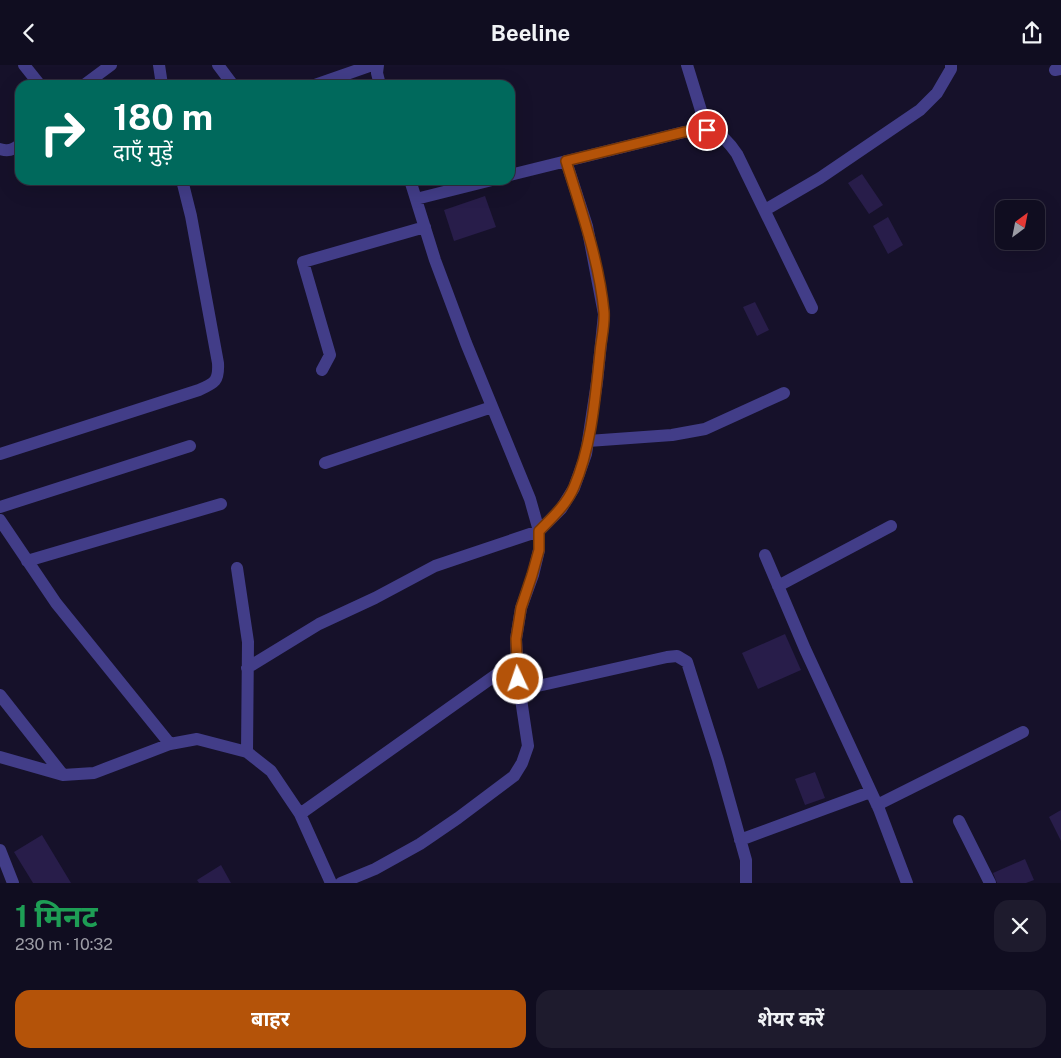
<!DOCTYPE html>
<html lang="hi">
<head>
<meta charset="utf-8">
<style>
  body { margin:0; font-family:"Public Sans","Noto Sans Devanagari",sans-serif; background:#1e1b2d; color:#f1f3f6; height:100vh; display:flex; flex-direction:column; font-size:19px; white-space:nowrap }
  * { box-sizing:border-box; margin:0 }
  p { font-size:16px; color:#9c9ca5 }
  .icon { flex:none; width:28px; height:28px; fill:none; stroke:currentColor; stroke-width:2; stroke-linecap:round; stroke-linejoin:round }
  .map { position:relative; height:818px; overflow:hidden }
  .drawer { display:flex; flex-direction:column; background:#100d20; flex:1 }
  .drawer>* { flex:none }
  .hud { position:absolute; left:15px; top:15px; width:500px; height:105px; border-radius:15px; box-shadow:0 5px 20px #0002,0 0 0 1px #302d3e; background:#00695c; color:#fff; overflow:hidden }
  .needle { width:32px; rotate:32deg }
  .controls { position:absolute; left:995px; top:135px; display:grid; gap:10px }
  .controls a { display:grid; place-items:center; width:50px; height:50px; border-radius:10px; background:#100d20; box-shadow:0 5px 20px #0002,0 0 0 1px #302d3e; font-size:25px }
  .pin { position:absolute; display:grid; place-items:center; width:42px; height:42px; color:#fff; margin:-21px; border:2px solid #fff; border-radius:50%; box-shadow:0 1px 5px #0007 }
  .me { position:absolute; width:55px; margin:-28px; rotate:357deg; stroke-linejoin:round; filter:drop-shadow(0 0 4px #0008) }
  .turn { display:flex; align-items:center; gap:18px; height:105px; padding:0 15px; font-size:22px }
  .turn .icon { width:65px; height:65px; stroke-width:2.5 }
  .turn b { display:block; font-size:35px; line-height:42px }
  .round { display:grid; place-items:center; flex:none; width:52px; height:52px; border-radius:15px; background:#1e1b2d }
  .summary { display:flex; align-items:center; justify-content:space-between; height:85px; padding:0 15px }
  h1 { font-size:30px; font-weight:700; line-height:38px; color:#1e9e55 }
  .action { display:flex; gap:10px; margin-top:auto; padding:10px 15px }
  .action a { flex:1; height:58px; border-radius:15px; background:#b45309; color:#fff; font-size:20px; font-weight:700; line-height:58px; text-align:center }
  .action a+a { background:#1e1b2d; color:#f1f3f6 }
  header { display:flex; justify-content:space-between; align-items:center; height:65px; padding:0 15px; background:#100d20; font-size:22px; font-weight:700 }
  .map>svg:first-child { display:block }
</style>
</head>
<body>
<header><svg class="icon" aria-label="back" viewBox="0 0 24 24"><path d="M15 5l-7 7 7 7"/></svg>Beeline<svg class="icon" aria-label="share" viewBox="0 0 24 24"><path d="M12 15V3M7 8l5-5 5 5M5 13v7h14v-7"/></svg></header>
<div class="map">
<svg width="1061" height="818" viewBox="0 0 1061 818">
  <rect width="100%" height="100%" fill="#16112a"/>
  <path fill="#281d4a" d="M862,109L883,140L869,149L848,118Z
    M485,131L496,162L454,176L444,145Z
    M888,152L903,180L888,189L873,161Z
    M755,237L769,265L757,271L743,242Z
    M785,569L801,605L758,624L742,588Z
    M815,707L825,733L805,740L795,714Z
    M1061,745V776L1049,752Z
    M42,770L71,818H33L14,787Z
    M1025,794L1034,815L1026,818H997L993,808Z
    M221,800L231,818H199L197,815Z"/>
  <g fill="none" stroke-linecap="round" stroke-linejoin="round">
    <path stroke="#423d88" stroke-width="12" d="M24,0L40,20
      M159,0L162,20
      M218,0L233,20
      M378,0L377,8L380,20
      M687,0L707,65
      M1055,5L1061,4
      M84,20L111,0
      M315,20L372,0
      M0,84C8,87 14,85 20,79
      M510,110L684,67C712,64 720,64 737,89L812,243
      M416,134L492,115
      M765,145L820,113L920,45L937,28L951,4V0
      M322,305L330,290L303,197L425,162
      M588,376L672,370L705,364L784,328
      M0,389L199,325C215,318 219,316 218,298L191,151L182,115
      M325,398L492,342
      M0,442L190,381
      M0,455L56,538L170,679
      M765,490L805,584L879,744L907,818
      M27,496L221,439
      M237,503L248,577L247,687
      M778,521L891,461
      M247,603L319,559L375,533L435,501L539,466L561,444L574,423L586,389L597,317L604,249L587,161L566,96
      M520,625L667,592L677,591L687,597L718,695L746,795V818
      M0,630L63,710
      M0,692L63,710L94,708L170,679L197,674L247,687L271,706L300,749L331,818
      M877,740L1023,667
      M300,749L517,595
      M959,756L990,818
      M740,775L870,727
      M0,785L13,818
      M341,818L375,804L420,779L458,753L514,711L522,698L528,681L518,614L516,574L521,543L533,510L539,485V466L530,434L466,278L435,195L410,115"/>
  </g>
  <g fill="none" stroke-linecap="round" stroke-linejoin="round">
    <g stroke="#753606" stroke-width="12">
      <path id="route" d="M518,614L516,574L521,543L532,510L539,485V466C552,453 567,439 574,422C592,380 595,333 600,288C601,275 605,260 604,247C599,195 581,145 566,96L684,67L707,65"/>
    </g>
    <use href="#route" stroke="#b45309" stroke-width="9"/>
  </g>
</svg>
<div class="controls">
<a><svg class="needle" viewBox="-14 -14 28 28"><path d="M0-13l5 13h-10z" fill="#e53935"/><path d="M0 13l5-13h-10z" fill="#9c9ca5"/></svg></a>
</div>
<div class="pin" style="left:707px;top:65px;background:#d93025"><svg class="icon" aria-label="arrive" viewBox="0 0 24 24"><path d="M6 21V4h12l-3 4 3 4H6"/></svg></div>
<svg class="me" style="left:518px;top:614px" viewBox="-20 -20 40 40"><circle r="17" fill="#b45309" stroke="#fff" stroke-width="3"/><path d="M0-11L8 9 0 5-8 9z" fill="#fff"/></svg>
<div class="hud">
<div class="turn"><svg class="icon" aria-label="right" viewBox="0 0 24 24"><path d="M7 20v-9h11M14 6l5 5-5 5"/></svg><div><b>180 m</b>दाएँ मुड़ें</div></div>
</div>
</div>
<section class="drawer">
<div class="summary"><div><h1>1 मिनट</h1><p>230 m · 10:32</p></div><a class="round"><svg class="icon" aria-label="close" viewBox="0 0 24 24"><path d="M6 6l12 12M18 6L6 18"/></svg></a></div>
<div class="action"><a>बाहर</a><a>शेयर करें</a></div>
</section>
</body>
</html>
